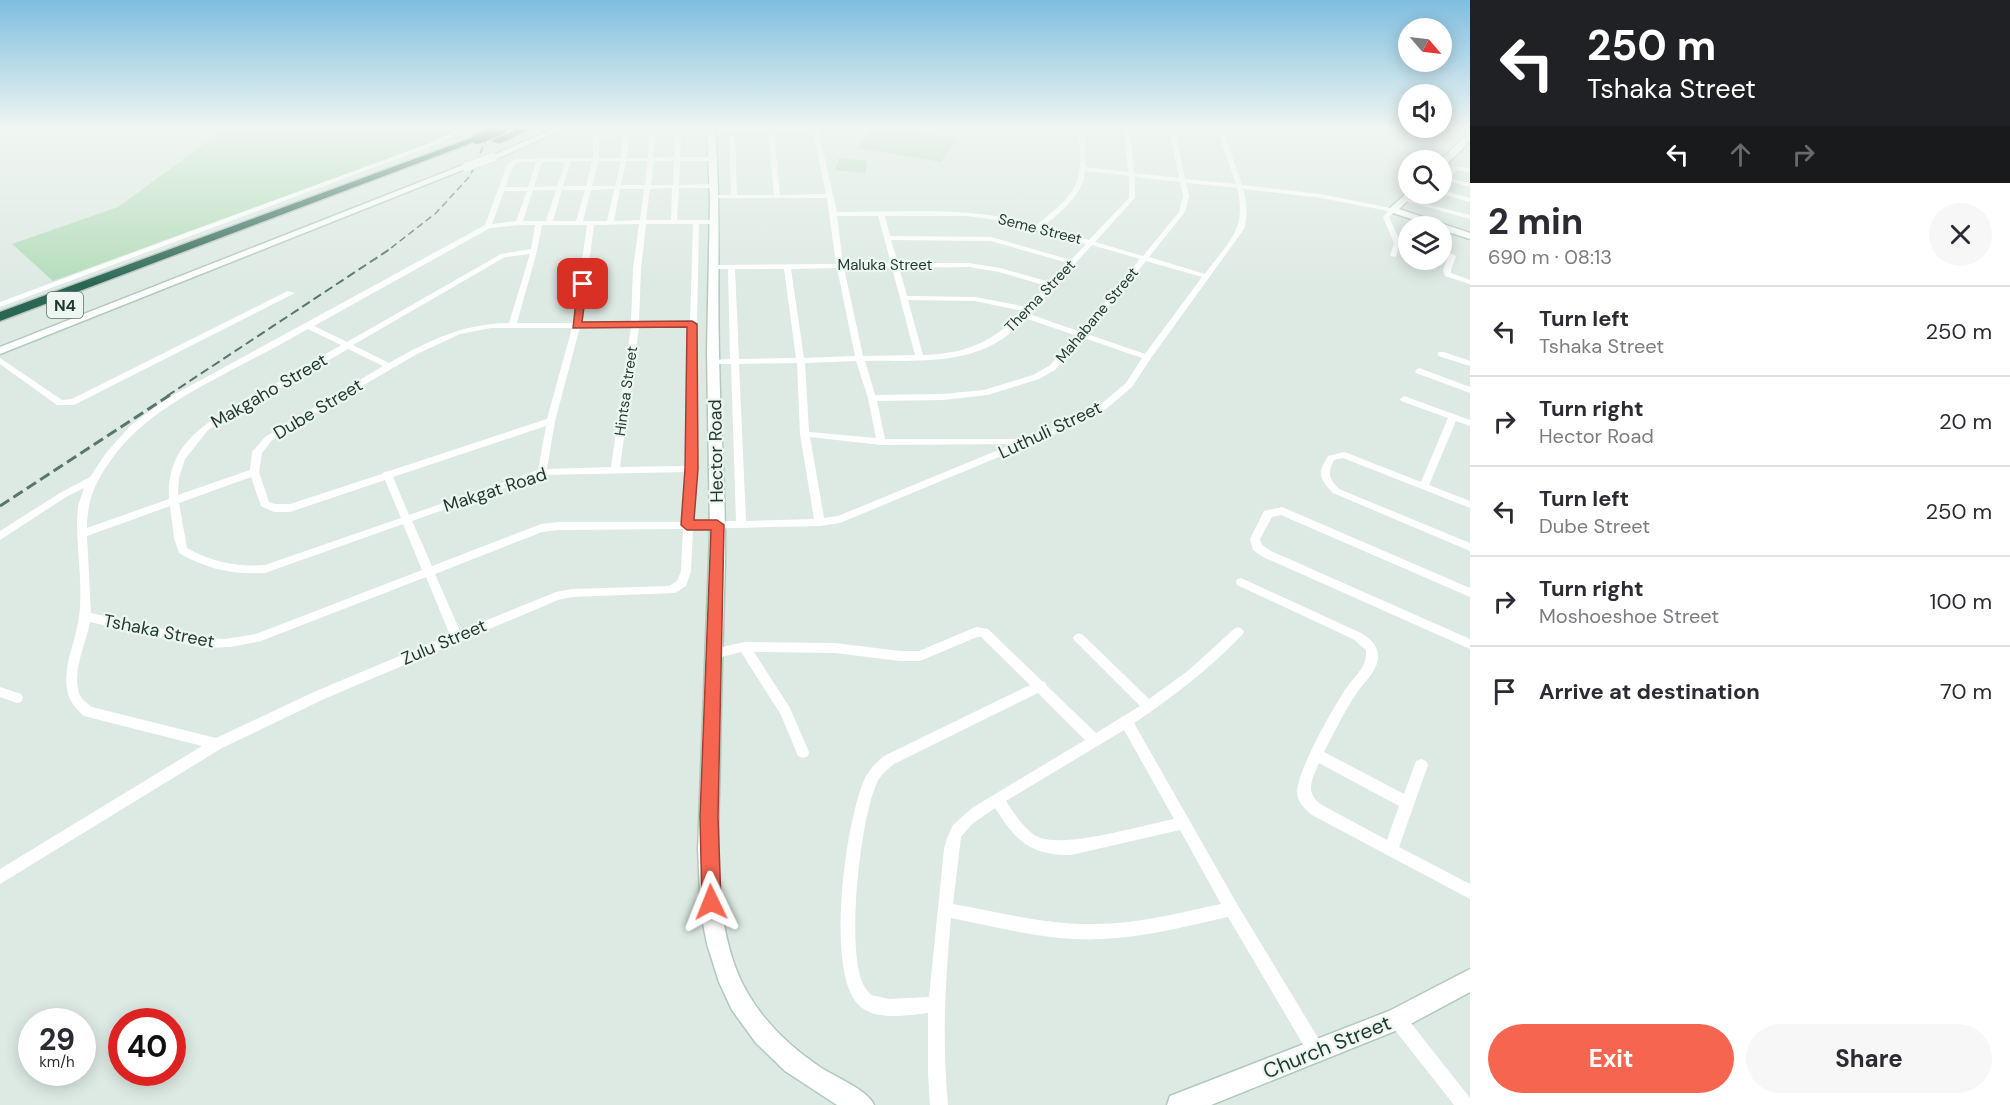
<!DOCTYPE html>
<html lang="en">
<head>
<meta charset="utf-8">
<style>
  body { margin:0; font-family:"DM Sans",sans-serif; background:#f7f7f7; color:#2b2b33; height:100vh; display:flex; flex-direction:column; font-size:22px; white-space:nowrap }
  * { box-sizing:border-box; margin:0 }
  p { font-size:20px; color:#7c7c81 }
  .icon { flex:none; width:33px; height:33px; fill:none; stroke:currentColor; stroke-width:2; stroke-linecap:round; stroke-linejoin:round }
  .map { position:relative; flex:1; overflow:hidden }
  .side { display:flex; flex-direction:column; background:#fff; width:540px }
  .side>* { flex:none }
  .banner { background:#202124; color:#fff; overflow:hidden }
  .needle { width:39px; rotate:118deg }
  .tools { position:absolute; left:1398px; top:18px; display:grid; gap:12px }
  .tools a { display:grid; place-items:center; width:54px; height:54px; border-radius:50%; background:#fff; box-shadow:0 3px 15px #0003; font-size:30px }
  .speed { position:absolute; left:18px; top:1008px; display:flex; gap:12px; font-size:30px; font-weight:700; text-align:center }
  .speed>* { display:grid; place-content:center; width:78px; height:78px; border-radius:50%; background:#fff; box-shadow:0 3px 15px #0003; line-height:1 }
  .speed small { font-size:15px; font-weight:400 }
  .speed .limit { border:9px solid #d22; background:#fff; color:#111 }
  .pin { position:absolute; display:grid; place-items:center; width:51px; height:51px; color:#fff; margin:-26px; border-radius:12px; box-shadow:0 3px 9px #0006 }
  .me { position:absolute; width:66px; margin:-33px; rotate:358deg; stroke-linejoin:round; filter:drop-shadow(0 0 4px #0008) }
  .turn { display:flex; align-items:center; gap:21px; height:126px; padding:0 18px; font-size:27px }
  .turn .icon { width:78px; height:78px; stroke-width:2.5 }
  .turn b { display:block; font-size:42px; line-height:51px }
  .lanes { display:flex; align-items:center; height:57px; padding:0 18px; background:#0003; justify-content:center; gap:30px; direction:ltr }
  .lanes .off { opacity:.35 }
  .round { display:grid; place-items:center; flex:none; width:63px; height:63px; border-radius:32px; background:#f7f7f7 }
  .headline { display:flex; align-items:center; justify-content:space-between; height:102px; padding:0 18px }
  h1 { font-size:36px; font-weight:700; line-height:45px }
  .primary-button { display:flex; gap:12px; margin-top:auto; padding:12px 18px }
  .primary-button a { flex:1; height:69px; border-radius:36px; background:#f6654f; color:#fff; font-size:24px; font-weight:700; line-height:69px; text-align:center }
  .primary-button a+a { background:#f7f7f7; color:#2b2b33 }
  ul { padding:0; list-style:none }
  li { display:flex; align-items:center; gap:18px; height:90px; padding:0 18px; border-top:2px solid #e1e1e2 }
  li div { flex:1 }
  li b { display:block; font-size:22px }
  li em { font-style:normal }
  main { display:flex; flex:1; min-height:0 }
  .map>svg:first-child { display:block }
</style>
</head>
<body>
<main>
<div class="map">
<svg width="1470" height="1105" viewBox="0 0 1470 1105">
  <rect width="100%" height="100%" fill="#ddeae3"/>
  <path fill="#b5dcbb" d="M225,129H456L447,137L53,281L12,244L118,207Z
    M872,129H896L956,139L941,162L857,148Z
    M839,158L867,161L865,173L835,170Z"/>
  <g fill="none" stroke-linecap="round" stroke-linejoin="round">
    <g stroke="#b0cabd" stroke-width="3">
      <path id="secondary" d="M553,129H564L496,159L489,157Z
        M707,129H715C721,204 717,279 719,354C720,424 726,493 725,563C723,628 721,692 720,757C719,827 711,902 736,969C752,1010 784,1043 820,1067C835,1077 868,1090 874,1105H837L785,1071L756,1043L732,1010L719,982L707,944L701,913L698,850L710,533L707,352L710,202Z
        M1467,134H1470V141L1445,166H1442L1441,160Z
        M463,165L470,167L0,354V347Z
        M1408,192L1415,194L1399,209L1470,233V239L1442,230V226H1433L1390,212V208Z
        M1470,969V992L1405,1027L1211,1105H1167L1170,1096L1389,1011Z"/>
    </g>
    <g stroke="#bcc4c1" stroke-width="3">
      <path id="highway" d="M517,129H531L500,143L492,141Z
        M474,137L482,139L0,321V312Z"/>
    </g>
    <path fill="#fff" fill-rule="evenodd" d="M458,129H466L434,145L0,307V302L430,143Z
      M709,129H818L837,212C904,212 972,206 1037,225C1049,214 1063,205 1072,191C1084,175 1079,148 1079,129H1085V167L1128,172L1124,129H1130L1134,173L1179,178L1169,129H1175L1185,179L1236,184L1217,129H1223L1242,185L1321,194L1395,209L1396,210L1389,217L1398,237L1408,241V245L1400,243L1396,257L1390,256L1394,243L1383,217L1388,211L1321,198L1243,189C1247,203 1248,215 1244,229L1151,358L1132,387L1106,409L1088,420L840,523L820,526L693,529L691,571L686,586L675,593L572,597L558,600L324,699L222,748L0,884V869L202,746L84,716C75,708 69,701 67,689C63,665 76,641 79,617C83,586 77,552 77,520L78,506L84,488L66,497L0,540V531L60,493L90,477L106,453L130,426L166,399L485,225L507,165L515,159L593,158V139L600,133ZM714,132H768L774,195H737L735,138L732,136L729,138L731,195H715L712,197L713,198H827L836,264L715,265L711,267L715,269H728L730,359L714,360L710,362L714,364H731L736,521L693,522L699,224H715L718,222L715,220H677L679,188H715L718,186L715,184L679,185L680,161H715L718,159L715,157H680L681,134H711ZM774,132H813L826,194L780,195ZM649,135L648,158H627L629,136ZM655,135H675L674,157L654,158ZM623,136L621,158H599V139L602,137ZM571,161H592L586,186H563ZM598,161H621L615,186H592ZM626,161H648L645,185H621ZM654,161H674L673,185H651ZM518,162H536L528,187H505L513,166ZM542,162H565L557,186L534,187ZM1085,171L1129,176V198L1089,240L1043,227C1060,212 1083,196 1085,171ZM1135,177L1180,182L1183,196L1179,212L1143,256L1095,242L1135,198ZM1186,183L1237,188C1248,229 1227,243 1205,274L1149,257L1185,212L1189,196ZM672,188L671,220H646L650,189ZM614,189L607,221H583L591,190ZM620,189H644L640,220L614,221ZM533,190H556L546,221H523ZM562,190H585L576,221H553ZM504,191H527L516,221L492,224ZM837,216H878L891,263L843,264ZM885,216H967L1011,222L1086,244L1071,260L991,237L890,236ZM639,224L633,269L631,322L581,323L594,225ZM646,224H693L690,322H639L641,269ZM519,225H535L531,249L501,254L347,342L314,326L490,228ZM542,225H587L573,323H517L537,251ZM891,240L991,241L1068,263L1050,282L1000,268L969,263H898ZM1092,245L1140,259L1081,332L1029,314ZM530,254L509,323C462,324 430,340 389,363L353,345L505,257ZM1146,261L1202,277L1145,354L1087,334ZM969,267L999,272L1047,286L1027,307L975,297L907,296L899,268ZM837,268L855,356L804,358L791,269ZM844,268H892L915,355L863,356ZM735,269H784L796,358L739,359ZM908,300L975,301L1023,311C993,342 966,354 923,355ZM1025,318L1077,336L1049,366L1033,375L984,390L943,394L875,395L865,361C910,360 965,366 1005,337C1012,332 1019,324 1025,318ZM690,326L686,466L620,467L639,327ZM580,327H631L611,467L547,469L555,421ZM491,328H572L547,419L389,471L384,472L382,474L290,504H275L269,502L259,472L262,453L271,441L302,421L417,354L460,334ZM308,329L341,345C315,361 288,376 261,392C216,418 166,437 169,499L87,528C87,501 95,482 111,460C143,415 191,392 239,366C263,354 285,342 308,329ZM1084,338L1142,358L1126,383L1100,405L1082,416L1026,439H885L877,401L943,400L988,395L1039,379L1055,370ZM348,349L383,366L265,437L252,452L250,470L178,495L179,478L185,459L208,430ZM856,361L868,398L876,438L809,432L805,363ZM797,363L800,434L814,519L746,521L739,364ZM546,426L538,470L409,515L393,477ZM810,437L881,445L1013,444L838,516L824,518ZM686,472L683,522H559L541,524L432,566L412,521L543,475ZM251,477L261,506L274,512H290L385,480L401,518L265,565C237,567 211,562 187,548L179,503ZM170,506L174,538L179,553C206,569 234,575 265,573L403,524L422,570L256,634L225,639L205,638L91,613L87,536ZM683,529L681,571L677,581L669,586L572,589L556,592L460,631L435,574L542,532L559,530ZM426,577L450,635L316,691L216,738L92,707C87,703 81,699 79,693C72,670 86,644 90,622L205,648L231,647L261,641Z
      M1454,166L1470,168V172L1456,170L1452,177L1456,180L1470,183V187L1452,182L1447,178L1451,168Z
      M1442,190L1470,198V202L1440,194Z
      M1402,198L1470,215V219L1402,200Z
      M1442,249L1456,256L1451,270V273L1470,280V284L1445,276L1443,270L1448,257L1442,253Z
      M288,291L295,293L74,405H57L0,364V358L62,400L72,399Z
      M1438,352H1444L1470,361V366L1438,356Z
      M1419,368L1470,387V393L1416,373L1415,371Z
      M1404,396L1470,420V426L1456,421L1429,485L1470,501V508L1343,458L1334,460C1327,474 1329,478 1339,489L1470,543V551L1333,493C1319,478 1317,474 1328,456L1344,452L1347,453L1421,482L1448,418L1401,401L1400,399Z
      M1282,507L1470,588V597L1281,515L1272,517L1260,539L1262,545L1271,551L1470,639V649L1263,557L1253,550L1250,539L1264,511Z
      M1241,578L1361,633C1371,639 1379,646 1378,659C1376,673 1363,683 1356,694C1344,712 1334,733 1324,752L1404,794L1416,761L1421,759L1426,761L1428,765L1399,847L1470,884V899L1312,815C1305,809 1297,802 1297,792C1298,769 1332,710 1345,690C1354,676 1368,667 1366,650L1353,639L1237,585L1236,582L1237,579ZM1319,763L1399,806L1387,840L1322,805C1304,793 1312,780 1319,763Z
      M976,627L988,629L1042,681L1045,682L1047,686L1096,733L1140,706L1075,641L1073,638L1075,635L1079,633L1083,635L1149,699L1189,670L1234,629L1238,627L1242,629L1244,632L1242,635C1209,669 1173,697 1134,723L1237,904L1323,1046L1325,1052L1323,1058L1317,1060L1311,1058L1228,917C1178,928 1127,942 1074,939C1033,937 992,926 951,918C945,981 942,1042 948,1105H930L928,1073V1013C908,1015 878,1021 861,1007C823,978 846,815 866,776C871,768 877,762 884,756L1030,685L981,637H977L920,661H900L835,653L754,652L790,708L809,752L808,756L803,758L798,756L781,715L741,652L713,659L709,657L707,654L709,651L713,649L744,642L835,643L900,651H919ZM1038,693L1085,740L972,808L953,825L947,838L944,849L929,997L889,999L871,995C868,992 865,988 863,984C846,948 860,822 876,785C879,776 887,770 894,764ZM1124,730L1174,819C1143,825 1062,850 1036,836C1023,828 1014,813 1006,801ZM995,808C1016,841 1030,855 1071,855L1180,830L1221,904C1178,913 1134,925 1089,924C1043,924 998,912 953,904L961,837L972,824Z
      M0,687L21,694L23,698L21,702L17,703L0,697Z
      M1397,1011L1403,1013L1470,1098V1105H1454L1391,1025L1389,1019L1391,1013Z"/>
    <use href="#secondary" fill="#fff" fill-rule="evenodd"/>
    <use href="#highway" fill="#2a6653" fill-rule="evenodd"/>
    <path stroke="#58766a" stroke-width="1.5" stroke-dasharray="7 4" stroke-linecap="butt" d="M391,248L436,213L470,176L491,129"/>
    <path stroke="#58766a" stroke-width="2" stroke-dasharray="9 4.5" stroke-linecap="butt" d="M167,396L393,247"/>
    <path stroke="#58766a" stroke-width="3" stroke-dasharray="11 5" stroke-linecap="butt" d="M0,506L170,395"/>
    <g stroke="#b0cabd" stroke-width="10" stroke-linecap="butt">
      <path id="secondary-bridge" d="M466,167L493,157"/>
    </g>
    <g stroke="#bcc4c1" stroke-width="12" stroke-linecap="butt">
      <path id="highway-bridge" d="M477,139L502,129"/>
    </g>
    <use href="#secondary-bridge" stroke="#fff" stroke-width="9"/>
    <use href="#highway-bridge" stroke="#2a6653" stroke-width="10"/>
  </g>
  <linearGradient id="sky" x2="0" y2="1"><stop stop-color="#7fbedf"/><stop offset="0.45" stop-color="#f0f6f2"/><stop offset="1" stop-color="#f0f6f2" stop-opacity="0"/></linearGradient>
  <rect width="1470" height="284" fill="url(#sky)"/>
  <path fill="#f6654f" stroke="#a04233" stroke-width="1.5" d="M583,281L587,284L582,322L692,321L697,324L698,469L694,520H717L724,525L718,817L721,902L718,908L711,911L705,908L702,902L700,817L711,530H687L681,525L685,469L687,327L573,328L578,284Z"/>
  <g text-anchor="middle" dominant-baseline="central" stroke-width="4.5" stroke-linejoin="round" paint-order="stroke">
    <g font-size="15" fill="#1f392f" stroke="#edf6f1">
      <text transform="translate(1040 229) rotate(14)">Seme Street</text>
      <text x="885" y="265">Maluka Street</text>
      <text transform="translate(1040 296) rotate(-46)">Thema Street</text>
      <text transform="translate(1097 315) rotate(-50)">Mahabane Street</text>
      <text transform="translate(626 391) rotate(-82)">Hintsa Street</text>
    </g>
    <rect fill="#edf6f1" stroke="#5d7269" stroke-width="1.5" x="47" y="292" width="36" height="26" rx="4.5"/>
    <g font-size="16" font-weight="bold" fill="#1f392f">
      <text x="65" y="305">N4</text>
    </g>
    <g font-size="18" fill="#1f392f" stroke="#edf6f1">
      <text transform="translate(269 391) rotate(-30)">Makgaho Street</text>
      <text transform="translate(318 409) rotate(-31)">Dube Street</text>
      <text transform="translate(1050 430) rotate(-25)">Luthuli Street</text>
      <text transform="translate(716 451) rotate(-91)">Hector Road</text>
      <text transform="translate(495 490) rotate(-18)">Makgat Road</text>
      <text transform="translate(159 631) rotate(11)">Tshaka Street</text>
      <text transform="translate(444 642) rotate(-23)">Zulu Street</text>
    </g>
    <g font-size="21" fill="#1f392f" stroke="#edf6f1">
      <text transform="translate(1327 1047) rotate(-22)">Church Street</text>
    </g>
  </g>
</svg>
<div class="tools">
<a><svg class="needle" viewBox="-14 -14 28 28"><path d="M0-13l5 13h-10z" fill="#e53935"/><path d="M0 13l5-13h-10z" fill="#7c7c81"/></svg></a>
<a><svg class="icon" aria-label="sound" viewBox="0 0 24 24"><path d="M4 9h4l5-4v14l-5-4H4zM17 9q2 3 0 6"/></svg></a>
<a><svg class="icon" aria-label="search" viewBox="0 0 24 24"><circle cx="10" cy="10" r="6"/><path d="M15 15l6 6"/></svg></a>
<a><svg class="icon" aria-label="layers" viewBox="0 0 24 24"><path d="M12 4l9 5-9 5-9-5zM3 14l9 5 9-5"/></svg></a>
</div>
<div class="speed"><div>29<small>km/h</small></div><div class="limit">40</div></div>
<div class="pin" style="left:583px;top:284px;background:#d93025"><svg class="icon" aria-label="arrive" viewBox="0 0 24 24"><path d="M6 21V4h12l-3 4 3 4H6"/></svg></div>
<svg class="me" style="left:711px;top:902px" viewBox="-20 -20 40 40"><path d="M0-17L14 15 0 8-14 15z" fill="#f6654f" stroke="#fff" stroke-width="4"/></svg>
</div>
<section class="side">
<div class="banner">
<div class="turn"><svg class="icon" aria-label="left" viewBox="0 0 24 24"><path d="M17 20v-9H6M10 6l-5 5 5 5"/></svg><div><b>250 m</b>Tshaka Street</div></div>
<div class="lanes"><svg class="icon" aria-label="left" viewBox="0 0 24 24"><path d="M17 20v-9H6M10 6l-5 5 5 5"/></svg><svg class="icon off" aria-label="ahead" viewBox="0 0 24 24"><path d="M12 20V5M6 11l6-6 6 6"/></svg><svg class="icon off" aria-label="right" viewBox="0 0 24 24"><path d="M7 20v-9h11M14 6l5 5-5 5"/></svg></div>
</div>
<div class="headline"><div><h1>2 min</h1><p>690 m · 08:13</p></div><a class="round"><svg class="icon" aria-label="close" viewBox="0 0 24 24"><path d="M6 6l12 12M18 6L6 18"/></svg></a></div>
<ul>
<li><svg class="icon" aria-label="left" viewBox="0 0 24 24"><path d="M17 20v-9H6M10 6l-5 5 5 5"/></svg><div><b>Turn left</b><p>Tshaka Street</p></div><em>250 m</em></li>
<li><svg class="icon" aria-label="right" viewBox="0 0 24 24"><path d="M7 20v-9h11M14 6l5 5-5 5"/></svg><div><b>Turn right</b><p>Hector Road</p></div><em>20 m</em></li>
<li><svg class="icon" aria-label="left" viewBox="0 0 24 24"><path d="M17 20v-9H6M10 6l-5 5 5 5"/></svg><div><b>Turn left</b><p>Dube Street</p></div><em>250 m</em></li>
<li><svg class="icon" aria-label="right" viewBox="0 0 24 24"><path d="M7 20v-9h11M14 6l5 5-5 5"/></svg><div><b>Turn right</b><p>Moshoeshoe Street</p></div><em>100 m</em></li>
<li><svg class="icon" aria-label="arrive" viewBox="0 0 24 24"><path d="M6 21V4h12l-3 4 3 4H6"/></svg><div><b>Arrive at destination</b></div><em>70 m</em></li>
</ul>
<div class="primary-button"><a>Exit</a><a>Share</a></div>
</section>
</main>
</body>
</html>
